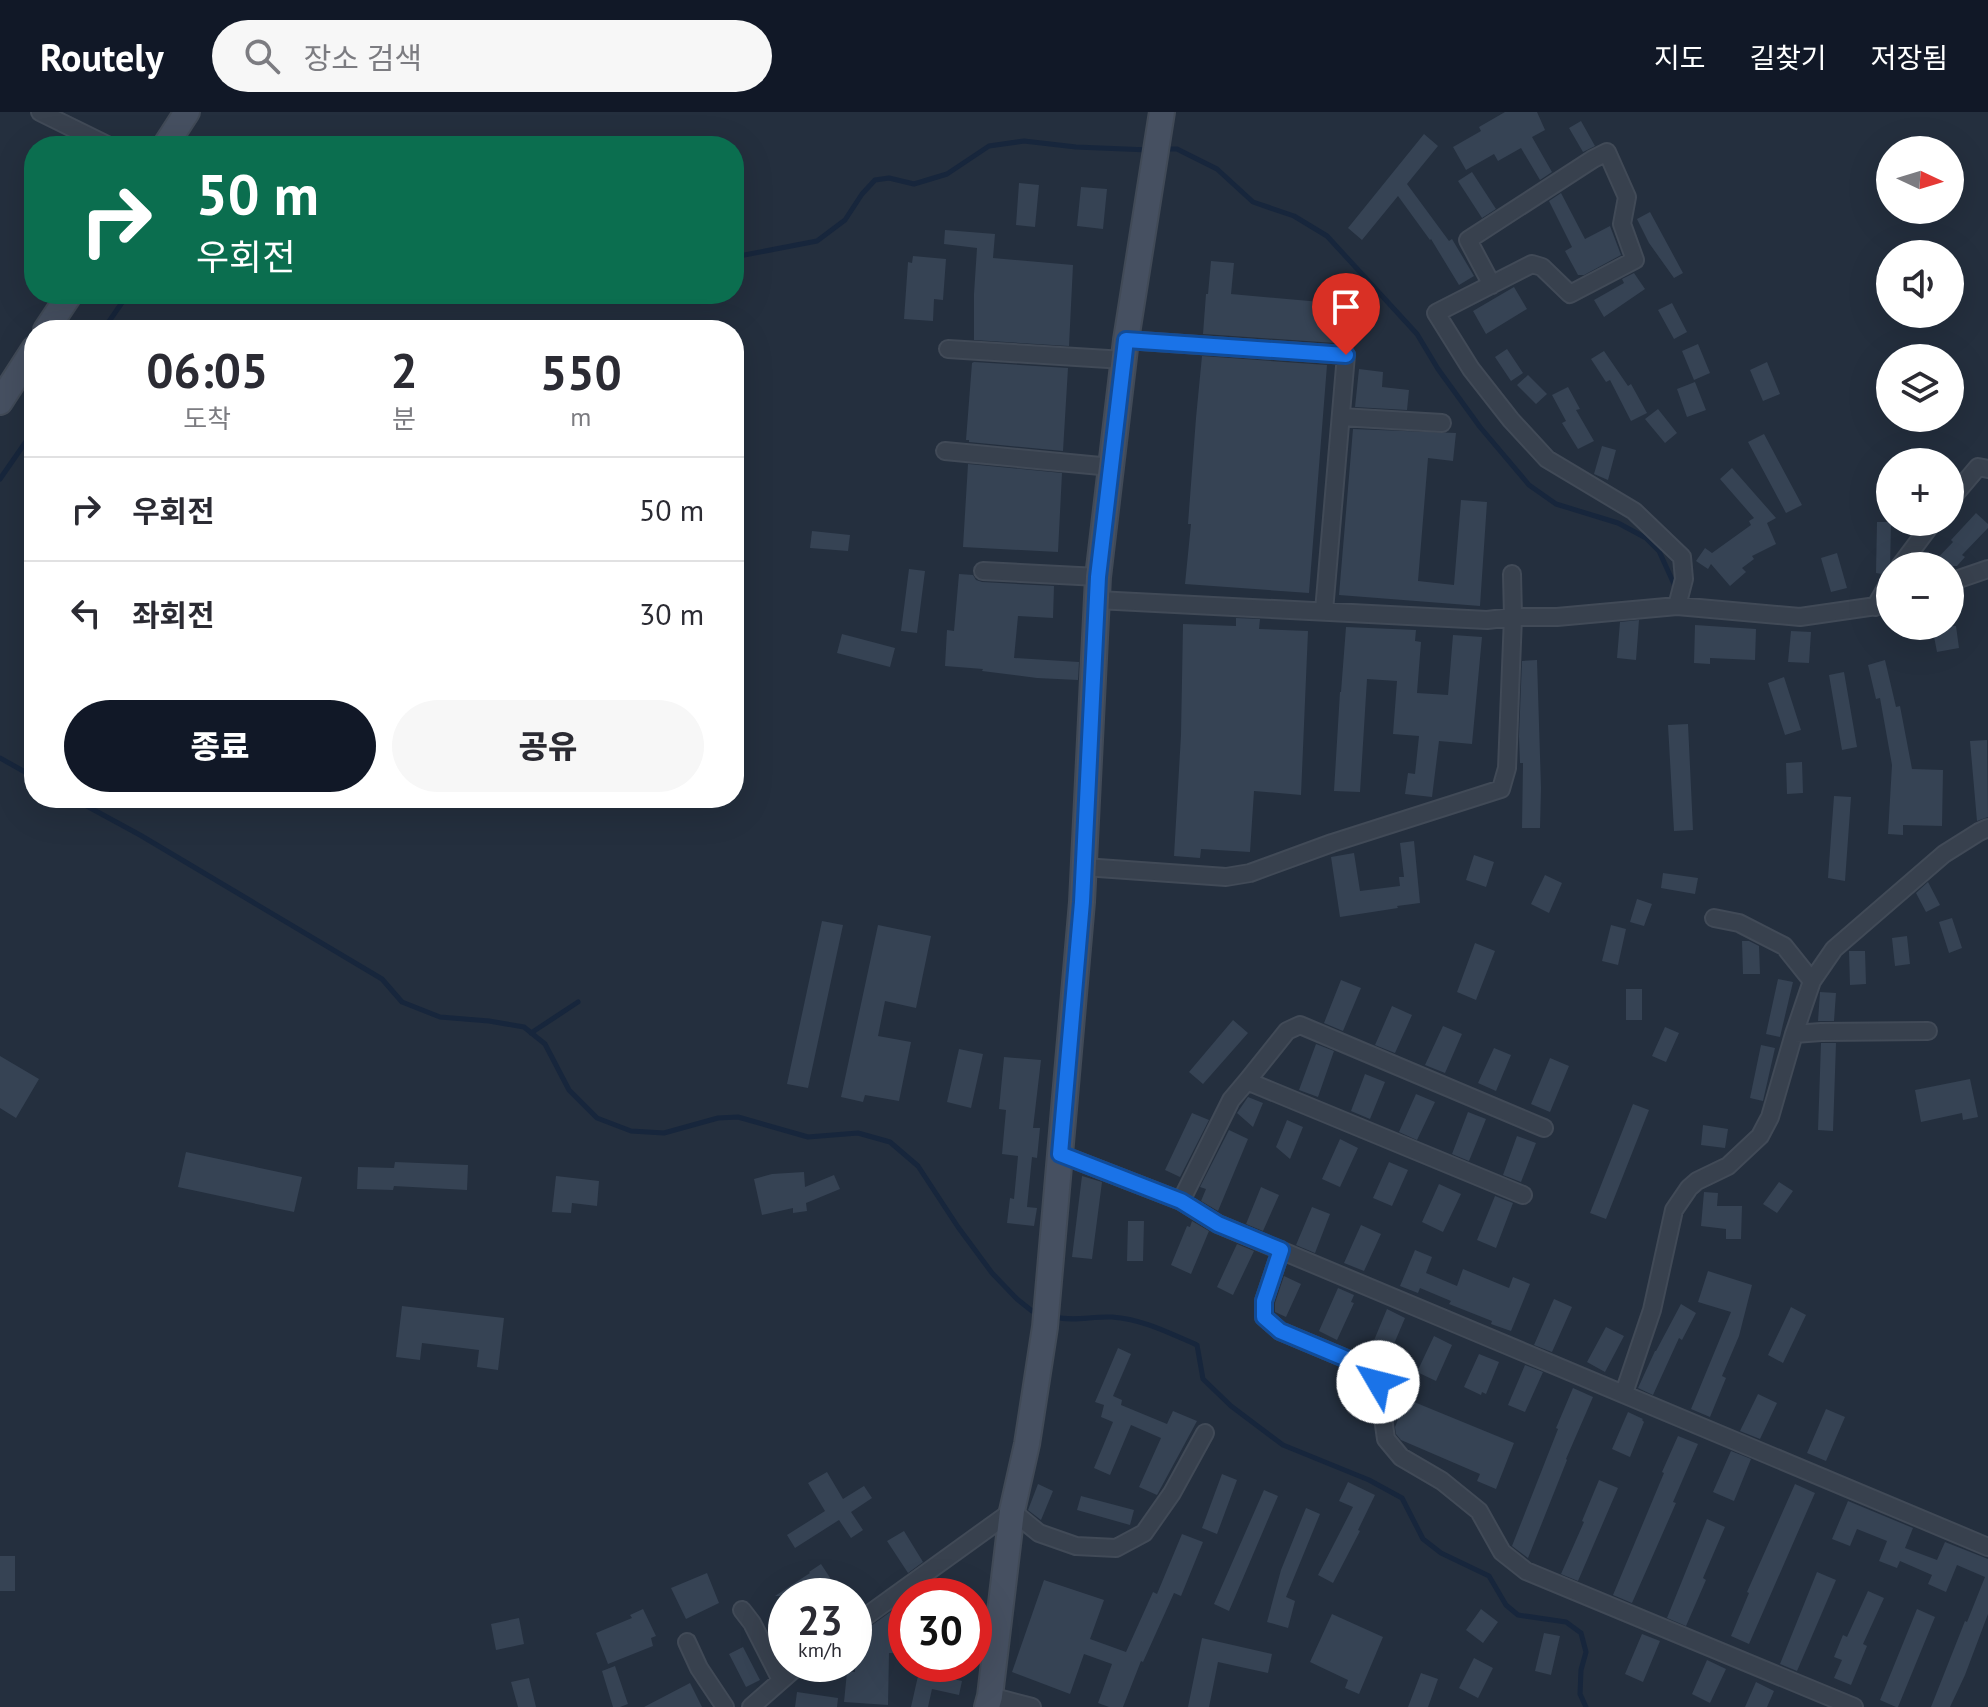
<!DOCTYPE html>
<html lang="ko">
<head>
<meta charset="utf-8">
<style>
  body { margin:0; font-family:"PT Sans","Noto Sans KR",sans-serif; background:#f7f7f7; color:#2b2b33; height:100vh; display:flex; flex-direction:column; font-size:30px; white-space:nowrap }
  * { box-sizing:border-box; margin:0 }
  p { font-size:26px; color:#7c7c81 }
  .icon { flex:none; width:44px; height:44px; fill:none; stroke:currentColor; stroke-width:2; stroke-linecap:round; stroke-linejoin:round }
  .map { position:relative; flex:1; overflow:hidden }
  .drawer { position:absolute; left:24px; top:208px; width:720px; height:488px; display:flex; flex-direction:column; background:#fff; border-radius:32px; box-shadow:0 8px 32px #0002 }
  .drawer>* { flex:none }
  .top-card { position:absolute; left:24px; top:24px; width:720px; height:168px; border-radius:32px; box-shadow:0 8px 32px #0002; background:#0b6e4f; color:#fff; overflow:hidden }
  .needle { width:52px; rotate:94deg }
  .buttons { position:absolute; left:1876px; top:24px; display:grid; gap:16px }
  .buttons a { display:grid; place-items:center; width:88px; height:88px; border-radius:50%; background:#fff; box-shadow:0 8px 32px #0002; font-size:40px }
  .speed { position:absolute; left:768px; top:1466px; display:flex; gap:16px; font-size:40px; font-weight:700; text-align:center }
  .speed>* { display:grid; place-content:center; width:104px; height:104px; border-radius:50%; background:#fff; box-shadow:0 8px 32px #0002; line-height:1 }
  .speed small { font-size:20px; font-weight:400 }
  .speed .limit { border:12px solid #d22; background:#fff; color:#111 }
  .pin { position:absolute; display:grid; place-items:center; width:68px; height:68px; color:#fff; margin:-82px -34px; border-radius:50% 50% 50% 0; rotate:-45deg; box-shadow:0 0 8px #0007 }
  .pin .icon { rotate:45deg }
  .me { position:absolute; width:88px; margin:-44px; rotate:307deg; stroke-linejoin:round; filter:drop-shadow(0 0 6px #0008) }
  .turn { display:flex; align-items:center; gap:28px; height:168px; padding:0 40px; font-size:36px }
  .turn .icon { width:104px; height:104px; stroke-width:2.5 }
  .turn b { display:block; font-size:56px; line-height:68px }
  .eta { display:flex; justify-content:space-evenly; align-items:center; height:136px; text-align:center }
  .eta b { font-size:48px; font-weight:800; line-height:56px }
  .button { display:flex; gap:16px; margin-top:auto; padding:16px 40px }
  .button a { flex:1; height:92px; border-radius:48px; background:#111827; color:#fff; font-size:32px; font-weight:800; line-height:92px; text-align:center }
  .button a+a { background:#f7f7f7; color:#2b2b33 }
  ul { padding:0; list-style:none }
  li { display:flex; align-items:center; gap:24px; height:104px; padding:0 40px; border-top:2px solid #e1e1e2 }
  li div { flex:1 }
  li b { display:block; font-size:30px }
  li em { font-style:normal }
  header { display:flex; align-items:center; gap:48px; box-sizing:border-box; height:112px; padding:0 40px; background:#111827; color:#fff }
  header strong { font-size:38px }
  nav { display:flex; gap:44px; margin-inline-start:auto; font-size:28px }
  .search { width:560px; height:72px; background:#f7f7f7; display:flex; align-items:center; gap:20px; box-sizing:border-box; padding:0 28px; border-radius:44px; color:#7c7c81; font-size:30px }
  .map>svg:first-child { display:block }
</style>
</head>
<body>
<header>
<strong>Routely</strong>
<div class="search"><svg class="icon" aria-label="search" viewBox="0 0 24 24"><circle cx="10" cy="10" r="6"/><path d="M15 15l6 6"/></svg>장소 검색</div>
<nav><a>지도</a><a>길찾기</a><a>저장됨</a></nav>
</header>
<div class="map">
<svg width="1988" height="1595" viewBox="0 0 1988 1595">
  <rect width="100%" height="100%" fill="#242f3e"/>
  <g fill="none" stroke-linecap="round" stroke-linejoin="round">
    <path stroke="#17263c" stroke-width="5" d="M1163,37H1177L1217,57L1253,90L1294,104L1327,124L1417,222L1438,257L1480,315L1529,373L1556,392L1618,411L1646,426L1659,439L1674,472
      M734,145L817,129L845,108L862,82L875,68L889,66L914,72L947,62L989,34L1024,29L1076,35L1149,38
      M103,218L128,182
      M0,367L34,318
      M0,646L34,665
      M72,686L140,723L382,867L402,890L440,905L489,909L524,915L545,932L569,978L597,1006L631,1019L664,1021L718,1006L738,1005L808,1025L858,1021L890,1030L918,1054L958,1115L992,1161L1017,1187L1032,1199L1037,1200
      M531,921L578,890
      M1055,1205C1074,1210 1092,1204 1112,1205C1142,1207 1169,1221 1197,1233L1203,1267L1231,1294L1283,1333L1369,1368L1402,1386L1423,1427L1441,1441L1489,1464L1506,1493L1518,1503L1566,1510L1581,1521L1586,1540L1581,1558L1580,1582L1586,1595"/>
  </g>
  <path fill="#364354" d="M1505,0H1537L1545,18L1532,25L1552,60L1540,68L1521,36L1498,49L1494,42L1466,58L1453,35L1481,19L1479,15Z
    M1581,9L1595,34L1583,40L1569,16Z
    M1424,22L1438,34L1407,72L1449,129L1452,127L1474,164L1459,173L1431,127L1430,128L1398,84L1362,128L1348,116Z
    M1472,60L1496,97L1482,106L1458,69Z
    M1019,71L1039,73L1035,115L1016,113Z
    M1081,75L1107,77L1103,117L1077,114Z
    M1561,81L1585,127L1610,114L1621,143L1584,163H1578L1565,139L1572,135L1549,89Z
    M1650,100L1683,161L1674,166L1649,131L1637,107Z
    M945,118L995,122L993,146L1073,153L1069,234L974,228V182L977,136L944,132Z
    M913,144L946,147L943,188L934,187L933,209L904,207L908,150L912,151Z
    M1211,149L1234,151L1231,182L1332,191L1331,200H1337L1335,231L1203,222L1206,182H1208Z
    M1634,161L1645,177L1604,205L1594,188L1624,171L1622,167Z
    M1514,175L1527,197L1486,222L1473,199Z
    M1672,191L1687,220L1674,227L1658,198Z
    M1698,232L1710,261L1694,268L1682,239Z
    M1507,237L1523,261L1511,269L1495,245Z
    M1604,239L1628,274L1631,272L1647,301L1631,309L1610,268L1606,270L1591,247Z
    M1202,244L1327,253L1309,481L1185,472L1191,412H1188L1196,306Z
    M974,250L1068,256L1063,339L969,330V328H966L972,251Z
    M1767,250L1780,282L1763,289L1750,258Z
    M1359,257L1383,260L1382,275L1409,278L1407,298L1355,295Z
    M1528,263L1547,282L1536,292L1517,273Z
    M1695,270L1706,298L1687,305L1677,277Z
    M1568,275L1580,297L1576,298L1594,329L1578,337L1562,311L1566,309L1552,283Z
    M1658,297L1677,321L1665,331L1645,307Z
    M1353,317L1456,321L1453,349L1428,346L1418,469L1454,473L1461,388L1487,390L1480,494L1339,483Z
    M1764,322L1802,393L1786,401L1748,330Z
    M1602,334L1616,338L1608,368L1594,362Z
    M968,352L1062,361L1058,440L963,435Z
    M1732,356L1776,406L1767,411L1776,432L1752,444L1754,447L1742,456L1746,460L1730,474L1711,452L1708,457L1696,449L1705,436L1712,441L1751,413L1749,409L1754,406L1720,367Z
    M1976,401L1988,412V416L1962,443L1965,445L1957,454H1930L1953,430L1951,428Z
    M1877,410H1891L1890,458L1882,462L1876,461Z
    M812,419L850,423L848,439L810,436Z
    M1837,441L1847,476L1831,480L1821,446Z
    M909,457L925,459L917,521L901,519Z
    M959,462L973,463L976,468L982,470L1054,474L1053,506L1018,504L1014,546L1079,550L1078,568L1037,566L982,559L983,557L945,554L947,518L954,519Z
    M1236,506L1260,507L1259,517L1308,519L1301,683L1254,679L1250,740L1201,737L1200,746L1174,744L1181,623L1183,512L1236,514Z
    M1639,508L1636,548L1617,546L1620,510Z
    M1695,513L1756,517L1755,548L1710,546V552L1694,551Z
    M1932,514H1956L1959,536L1937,540Z
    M1346,515L1416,518L1415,529L1421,530L1417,581L1448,583L1453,523L1482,525L1472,632L1439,629L1432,685L1405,682L1408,661L1415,662L1419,624L1393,622L1397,569L1367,567L1360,680L1334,679L1340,580H1341Z
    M1791,519L1811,520L1809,551L1788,550Z
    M842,522L895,536L890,555L837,541Z
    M1537,548L1541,676L1540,716H1522L1523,651H1520L1519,624L1522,549Z
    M1885,548L1896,595L1900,594L1912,657L1943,658L1942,714L1903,713V723L1888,722L1892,653L1880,586L1876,587L1868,553Z
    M1844,560L1857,635L1842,638L1829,563Z
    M1784,565L1801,618L1785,623L1768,571Z
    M1688,612L1693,718L1674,719L1668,613Z
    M1987,628L1988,705L1977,709L1970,629Z
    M1802,650L1803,681L1787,682L1786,651Z
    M1834,684L1851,685L1845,769L1828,766Z
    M1414,729L1420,791L1397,794L1398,796L1340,805L1331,745L1354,741L1360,779L1400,774L1399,765H1404L1400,731Z
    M1474,743L1494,750L1486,775L1466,768Z
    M1663,761L1698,766L1695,782L1661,776Z
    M1545,763L1562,771L1549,801L1531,792Z
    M1928,770L1940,793L1926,800L1916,781Z
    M1637,787L1652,792L1644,814L1630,810Z
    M1952,806L1962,836L1949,841L1939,810Z
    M822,809L843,813L808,976L787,972Z
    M878,813L931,824L916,896L885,889L878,924L911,930L899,989L865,983L863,990L841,985Z
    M1611,813L1626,817L1618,853L1602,849Z
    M1907,824L1910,852L1895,854L1892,826Z
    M1742,829H1749L1759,834L1760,862H1743Z
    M1475,831L1495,839L1476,888L1457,880Z
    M1849,839H1865L1866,872L1850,873Z
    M1778,867L1793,870L1780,925L1766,922Z
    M1341,868L1361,876L1343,919L1324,911Z
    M1626,877H1642V908H1626Z
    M1820,880L1836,881L1834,909H1818Z
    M1392,894L1412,903L1395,941L1375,933Z
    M1233,908L1248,921L1203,972L1189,960Z
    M1443,914L1462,922L1445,961L1425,953Z
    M1665,915L1679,921L1666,950L1652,944Z
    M1821,931H1836L1833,1019L1818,1018Z
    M1316,932L1334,939L1318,985L1299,978Z
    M1761,933L1775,936L1763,989L1750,986Z
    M1494,936L1511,943L1496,979L1478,971Z
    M959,937L983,942L971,996L947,990Z
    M0,944L39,967L16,1006L0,996Z
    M1004,945L1041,948L1033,1016H1040L1037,1046L1032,1045L1027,1095L1037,1096L1034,1114L1007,1111L1010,1086L1014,1087L1018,1044L1002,1042L1006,998L999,997Z
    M1550,946L1569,954L1550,1000L1531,992Z
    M1365,962L1385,970L1370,1007L1351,999Z
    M1970,967L1978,1005L1963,1008L1962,1001L1921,1010L1915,978Z
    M1416,982L1435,990L1417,1028L1399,1020Z
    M1248,985L1263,991L1253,1015L1237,1001Z
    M1633,992L1649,998L1606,1107L1590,1101Z
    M1468,1000L1486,1007L1469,1049L1452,1042Z
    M1192,1001L1209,1008L1180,1065L1165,1058Z
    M1287,1008L1303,1015L1290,1047L1276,1035Z
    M1703,1013L1728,1017L1725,1036L1701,1033Z
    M1229,1018L1248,1027L1218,1099L1201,1089L1206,1077L1200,1075Z
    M1517,1024L1536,1031L1521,1070L1503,1063Z
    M1340,1027L1358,1036L1340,1075L1322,1067Z
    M186,1040L302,1065L294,1100L178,1075Z
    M395,1050L468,1053L467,1078L394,1074L393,1078L357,1077L358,1055L394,1056Z
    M1389,1050L1408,1058L1392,1094L1373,1086Z
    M804,1060L805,1075L834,1063L840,1077L806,1091L807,1099L793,1101V1096L762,1103L754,1067L772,1062Z
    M556,1064L599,1069L597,1094L572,1091L571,1101L552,1100Z
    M1082,1064L1102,1070L1092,1147L1072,1145Z
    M1779,1070L1793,1079L1777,1101L1763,1092Z
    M1439,1072L1461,1082L1443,1120L1422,1110Z
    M1261,1075L1279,1083L1263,1119L1246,1112Z
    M1704,1080L1718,1081L1717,1094H1742L1741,1127H1726V1117L1701,1114Z
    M1495,1084L1513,1091L1496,1136L1477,1128Z
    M1312,1095L1330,1102L1315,1141L1296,1133Z
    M1128,1109H1144L1143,1149H1127Z
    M1192,1109L1209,1119L1191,1162L1171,1153L1187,1114L1190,1115Z
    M1361,1113L1381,1122L1364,1159L1344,1151Z
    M1237,1132L1254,1139L1233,1183L1217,1175Z
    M1415,1138L1432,1145L1426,1161L1457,1174L1463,1157L1509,1176L1513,1165L1530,1172L1511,1219L1491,1212L1492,1209L1449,1192L1451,1189L1420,1176L1418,1181L1400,1174Z
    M1708,1159L1752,1173L1739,1224L1722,1264L1726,1266L1710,1305L1691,1297L1731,1200L1698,1190Z
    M1284,1164L1301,1172L1286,1205L1275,1200V1191Z
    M1338,1176L1354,1183L1351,1190L1354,1191L1337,1228L1319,1219Z
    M1554,1187L1572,1195L1552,1240L1534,1233Z
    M1681,1192L1696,1201L1682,1228L1679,1226L1653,1283L1638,1276L1655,1239H1656Z
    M402,1194L504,1206L498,1258L477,1255L479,1238L422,1231L420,1248L396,1245Z
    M1791,1195L1806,1203L1783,1251L1768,1243Z
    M1387,1197L1405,1206L1388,1246L1370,1238Z
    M1606,1215L1624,1224L1605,1260L1587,1250Z
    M1434,1224L1452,1233L1436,1269L1417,1260Z
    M1118,1236L1131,1242L1113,1284L1122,1288L1121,1293L1167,1312L1173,1299L1197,1309L1157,1383L1139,1375L1161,1326L1131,1313L1110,1363L1094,1356L1113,1310L1101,1305L1104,1293L1095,1290Z
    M1479,1242L1499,1250L1486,1282L1482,1280L1481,1283L1464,1275Z
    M1525,1253L1543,1260L1525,1300L1508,1293Z
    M1573,1276L1593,1285L1566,1347L1567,1348L1528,1446L1512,1434L1558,1317L1556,1316Z
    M1758,1282L1777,1291L1760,1327L1740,1319Z
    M1397,1283L1514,1331L1496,1377L1477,1369L1480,1362L1401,1328L1396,1322L1395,1315L1399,1305L1394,1302L1392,1294Z
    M1826,1297L1845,1305L1826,1349L1807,1341Z
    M1628,1300L1643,1307L1642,1308L1644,1310L1630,1345L1612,1337Z
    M1678,1324L1698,1332L1673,1390L1676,1391L1632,1491L1613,1483L1664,1361L1662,1360Z
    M1731,1339L1751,1347L1734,1389L1713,1380Z
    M827,1360L843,1387L864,1374L872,1386L851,1400L863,1418L851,1426L839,1408L795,1436L787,1423L825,1399L808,1371Z
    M1222,1362L1237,1368L1217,1422L1202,1416Z
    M1599,1368L1618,1376L1578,1469L1561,1462L1584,1410L1582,1409Z
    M1348,1370L1375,1383L1358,1418L1360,1419L1333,1471L1318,1463L1353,1395L1339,1389Z
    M1038,1372L1053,1379L1041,1408L1028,1398Z
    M1795,1372L1815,1381L1749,1532L1731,1524L1749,1481L1747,1480Z
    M1264,1378L1278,1384L1229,1499L1214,1492Z
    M1081,1384L1134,1398L1130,1413L1077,1398Z
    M1848,1389L1913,1416L1905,1436L1937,1448L1945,1430L1988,1447V1502L1965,1563L1950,1595H1931L1965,1509L1967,1510L1985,1465L1957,1453L1946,1480L1928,1472L1932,1463L1900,1449L1897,1456L1879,1449L1887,1429L1857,1417L1850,1434L1832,1427Z
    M1306,1396L1320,1402L1286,1485L1295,1489L1288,1516L1267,1510L1281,1458Z
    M1707,1407L1725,1415L1703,1466L1706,1468L1686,1514L1667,1506Z
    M904,1419L923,1450L908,1461L887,1429Z
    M1182,1422L1203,1430L1181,1484L1174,1481L1143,1550L1141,1549L1123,1595H1109L1098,1591L1112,1552L1084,1542L1070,1582L1012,1560L1044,1468L1104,1488L1090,1527L1126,1540L1153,1480L1157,1482Z
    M0,1444H15V1479H0Z
    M821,1452L842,1484H775L810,1461L809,1460Z
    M1817,1460L1836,1468L1797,1559L1780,1552Z
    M707,1461L719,1491L686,1507L671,1476Z
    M1868,1479L1884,1486L1863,1532L1867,1534L1851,1573L1834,1566L1842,1548L1834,1545L1843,1523L1847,1525Z
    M643,1497L656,1524L651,1526L653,1534L608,1552L596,1521L632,1506L630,1503Z
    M1481,1497L1498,1510L1483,1531L1466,1518Z
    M1917,1497L1935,1505L1898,1595H1896L1880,1588Z
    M893,1498L897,1504L899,1541H889L888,1593L844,1590L847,1560H855V1524L860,1522Z
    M1332,1502L1383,1525L1359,1582L1345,1576L1348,1568L1310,1550Z
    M519,1506L524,1532L496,1538L491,1512Z
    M1544,1521L1560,1524L1551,1563L1535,1559Z
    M1642,1522L1660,1529L1643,1570L1625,1562Z
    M1202,1526L1272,1542L1268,1561L1218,1550L1209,1595H1188Z
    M743,1535L760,1568L746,1575L729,1542Z
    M1474,1546L1493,1556L1478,1586L1459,1576Z
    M1707,1548L1726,1557L1710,1591L1692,1582Z
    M615,1554L628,1592L620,1595H613L602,1559Z
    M920,1555L936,1558L935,1563L962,1569L959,1583L932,1577L928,1595H911Z
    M1421,1561L1438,1567L1428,1595H1408Z
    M529,1566L536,1595H518L511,1570Z
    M1756,1570L1774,1579L1767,1595H1745Z
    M690,1571L702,1595H644Z
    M797,1580L838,1586L837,1595H795Z"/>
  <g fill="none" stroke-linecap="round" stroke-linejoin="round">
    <g stroke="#414a57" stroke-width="20">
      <path id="street" d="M40,0L109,34
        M1492,173L1468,128L1593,47L1607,40L1627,85L1622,112L1635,148L1570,182L1542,155L1532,152L1436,201L1471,257L1511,308L1547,347L1634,399L1682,445L1684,467L1677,494
        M1126,228L1346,243L1324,499
        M948,237L1124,248
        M1341,305L1442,311
        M945,339L1111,355
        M1950,388L1978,355L1988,357
        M1900,454L1933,410
        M983,459L1098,465
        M1950,470L1988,457
        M1097,488L1487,508L1513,505H1557L1677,494L1800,505L1890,492
        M1875,495L1890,469
        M1084,755L1226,765L1250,761L1332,731L1501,677L1507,656L1513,505L1512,462
        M1714,806L1739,811L1784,834L1812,869
        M1794,922L1821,920L1928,919
        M1247,969L1287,919L1300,913L1544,1016
        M1060,1042L1181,1089L1218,1112L1988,1435
        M1181,1089L1231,988L1247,969L1523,1083
        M1281,1138L1264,1189V1205L1280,1219L1361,1253L1378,1270L1386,1327L1401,1345L1442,1369L1479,1399L1502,1440L1526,1459L1854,1595
        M1624,1281L1652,1198L1674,1098L1689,1076L1697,1069L1728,1054L1760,1024L1770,1005L1794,922L1812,869L1834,837L1944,742L1979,720L1988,716
        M742,1498L752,1511L781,1568
        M854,1513L1012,1399L1039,1421L1076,1434L1116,1436L1144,1421L1172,1381L1205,1321
        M687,1530L699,1556L725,1595
        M990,1584L1032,1595
        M751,1595L800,1552"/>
    </g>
    <g stroke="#414a57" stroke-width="28">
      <path id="secondary" d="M165,34L187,0
        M46,218L70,182
        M0,290L34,237
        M987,1595L990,1584L1012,1399L1027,1332L1045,1215L1082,790L1098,465L1126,228L1162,0"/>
    </g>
    <use href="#street" stroke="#38414e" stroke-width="16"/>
    <use href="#secondary" stroke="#465061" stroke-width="24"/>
  </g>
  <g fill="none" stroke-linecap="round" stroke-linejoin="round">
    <g stroke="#114b97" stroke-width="20">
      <path id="route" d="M1346,243L1126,228L1098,465L1082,790L1060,1042L1181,1089L1218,1112L1281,1138L1264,1189V1205L1280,1219L1361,1253L1378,1270"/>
    </g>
    <use href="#route" stroke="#1a73e8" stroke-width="14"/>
  </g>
</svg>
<div class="buttons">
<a><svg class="needle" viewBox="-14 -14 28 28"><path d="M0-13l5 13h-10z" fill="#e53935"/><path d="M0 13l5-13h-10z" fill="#7c7c81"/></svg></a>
<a><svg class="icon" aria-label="sound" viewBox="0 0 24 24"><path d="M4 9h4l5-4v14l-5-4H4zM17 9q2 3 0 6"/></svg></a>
<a><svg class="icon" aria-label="layers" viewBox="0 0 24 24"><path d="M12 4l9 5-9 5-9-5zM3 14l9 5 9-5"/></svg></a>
<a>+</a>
<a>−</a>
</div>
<div class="speed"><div>23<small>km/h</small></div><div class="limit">30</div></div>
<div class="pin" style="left:1346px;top:243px;background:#d93025"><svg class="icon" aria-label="arrive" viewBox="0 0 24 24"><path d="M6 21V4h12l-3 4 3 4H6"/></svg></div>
<svg class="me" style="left:1378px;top:1270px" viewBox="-20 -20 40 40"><circle r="19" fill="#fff"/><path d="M0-13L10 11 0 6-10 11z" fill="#1a73e8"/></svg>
<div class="top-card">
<div class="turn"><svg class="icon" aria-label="right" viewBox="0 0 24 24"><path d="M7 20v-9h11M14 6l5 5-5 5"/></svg><div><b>50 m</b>우회전</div></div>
</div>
<section class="drawer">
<div class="eta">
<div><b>06:05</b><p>도착</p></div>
<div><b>2</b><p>분</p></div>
<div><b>550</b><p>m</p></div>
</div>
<ul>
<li><svg class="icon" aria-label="right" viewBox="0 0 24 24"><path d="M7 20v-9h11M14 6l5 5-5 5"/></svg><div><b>우회전</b></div><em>50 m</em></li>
<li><svg class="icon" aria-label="left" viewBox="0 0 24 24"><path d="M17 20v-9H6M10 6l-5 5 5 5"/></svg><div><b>좌회전</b></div><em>30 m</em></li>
</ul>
<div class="button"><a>종료</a><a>공유</a></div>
</section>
</div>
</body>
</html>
